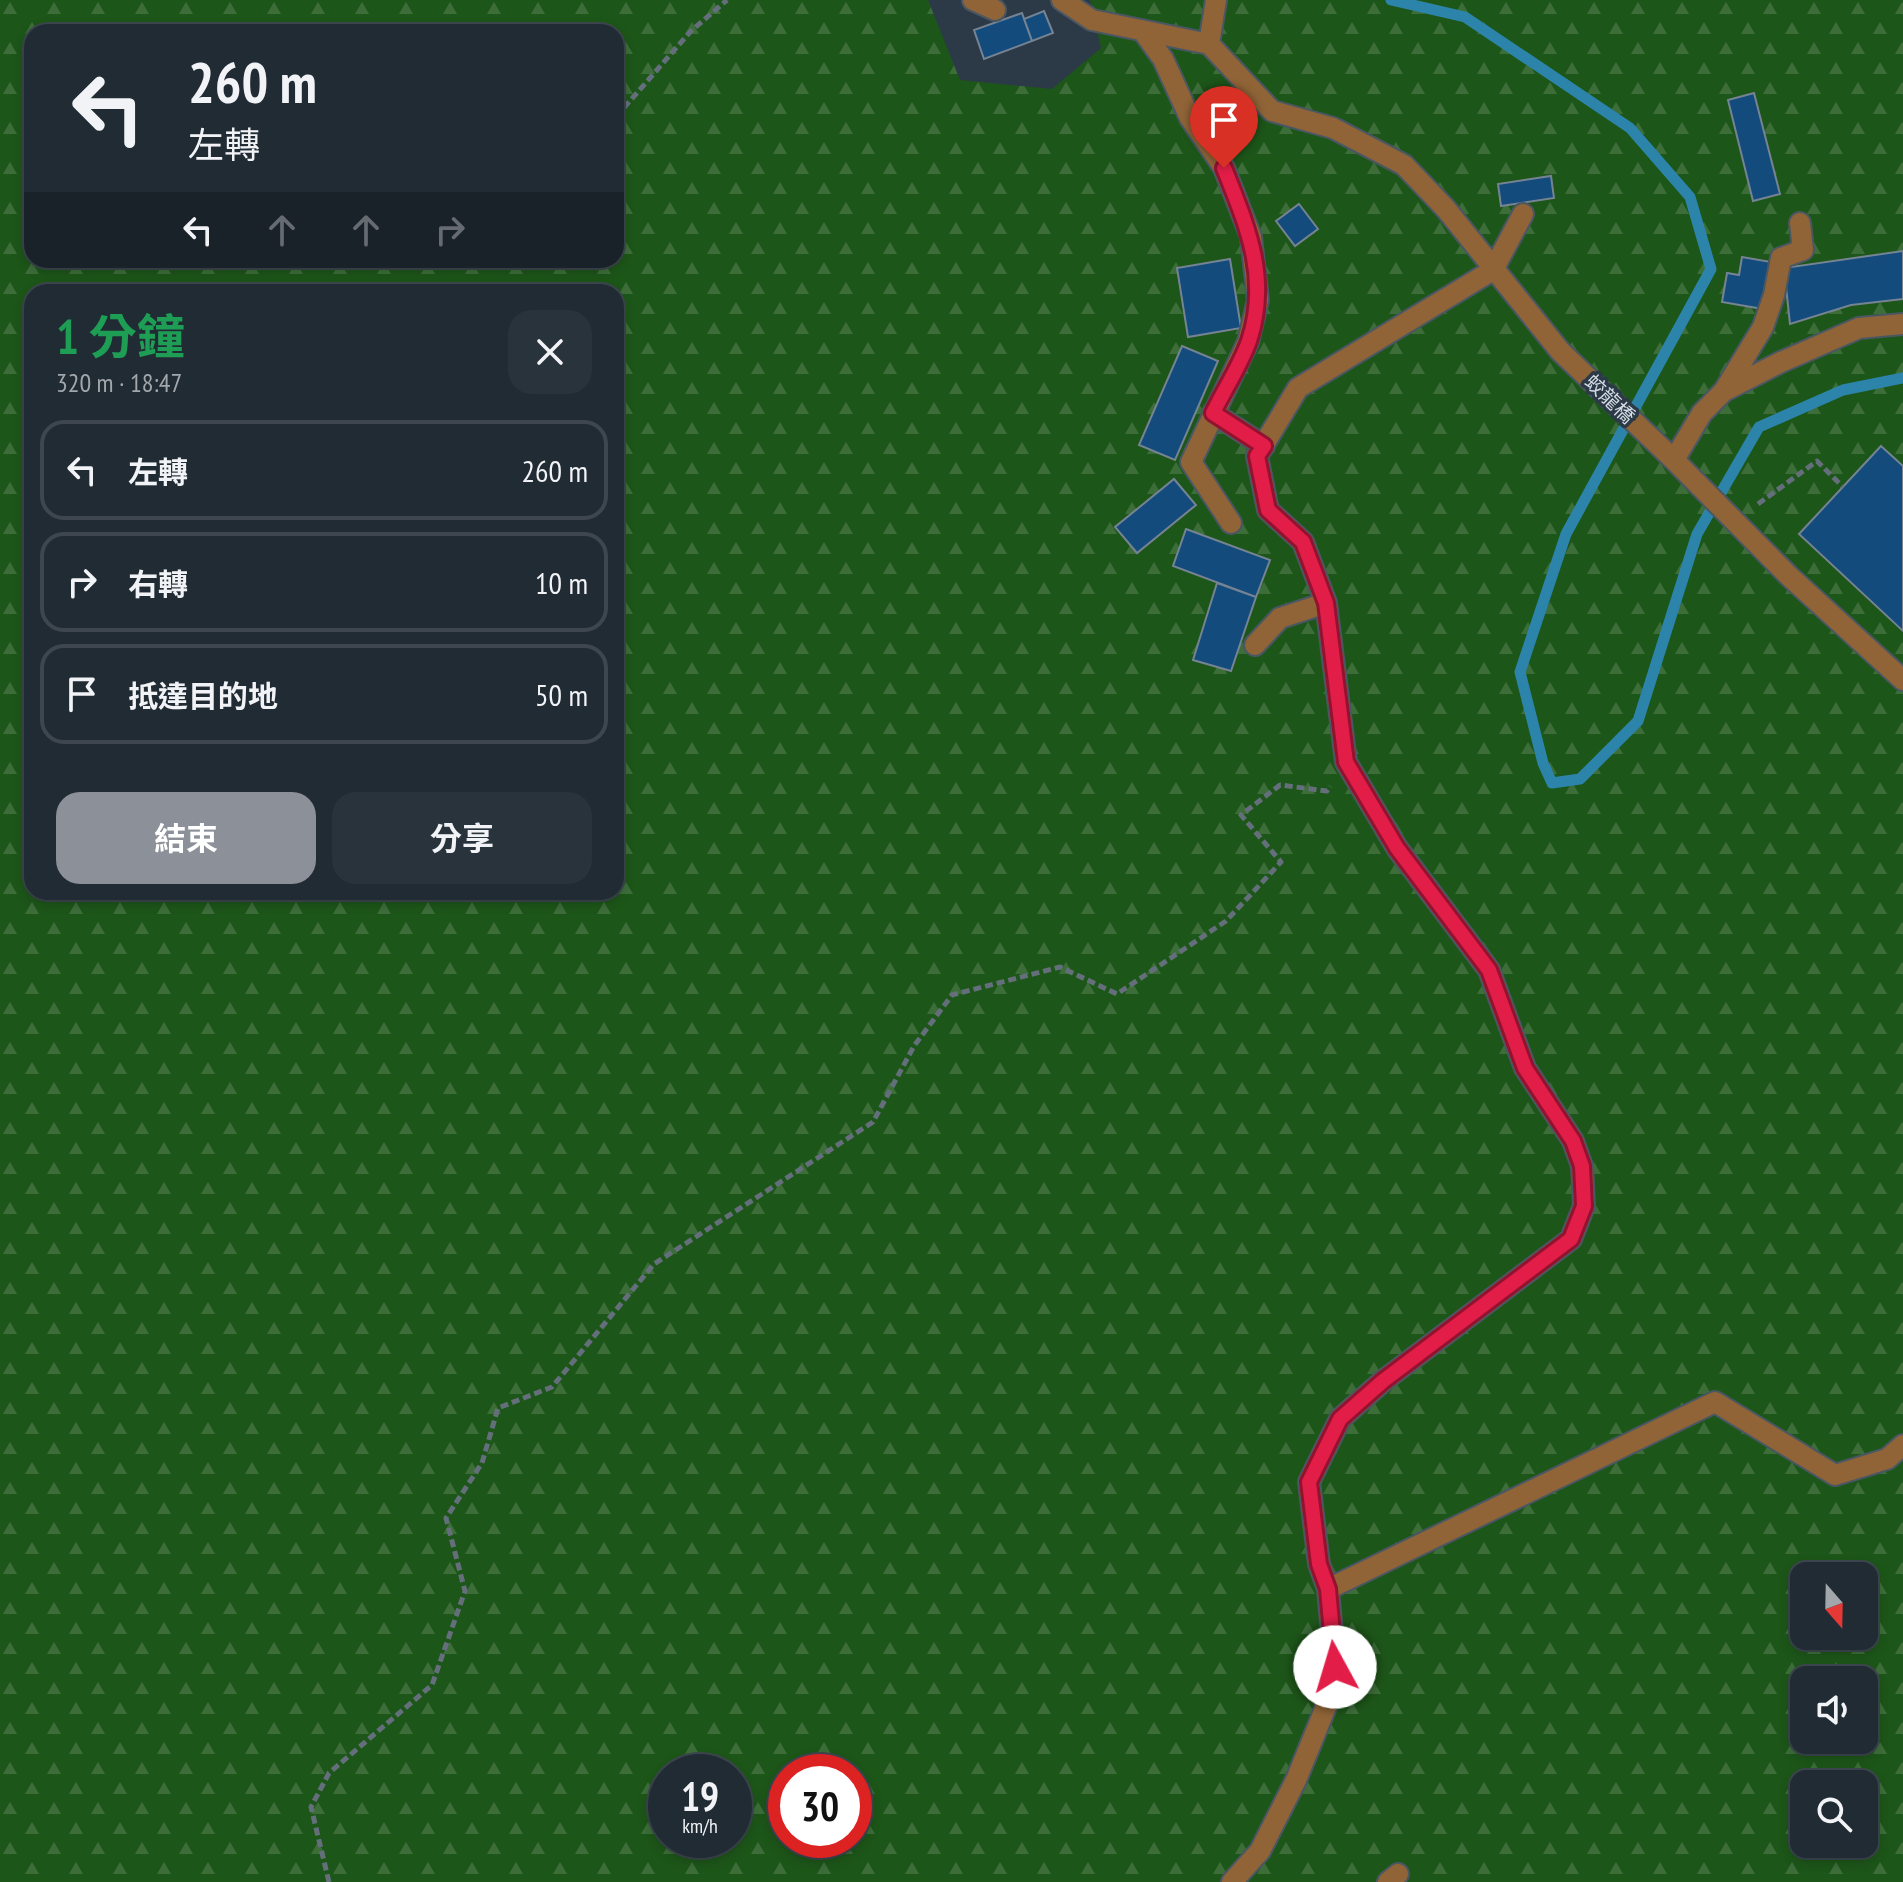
<!DOCTYPE html>
<html lang="zh-TW">
<head>
<meta charset="utf-8">
<style>
  body { margin:0; font-family:"PT Sans Narrow","Noto Sans TC",sans-serif; background:#29333c; color:#f1f3f6; height:100vh; display:flex; flex-direction:column; font-size:30px; white-space:nowrap }
  * { box-sizing:border-box; margin:0 }
  p { font-size:26px; color:#a2a7ac }
  .icon { flex:none; width:44px; height:44px; fill:none; stroke:currentColor; stroke-width:2; stroke-linecap:round; stroke-linejoin:round }
  .map { position:relative; flex:1; overflow:hidden }
  .panel { position:absolute; left:24px; top:284px; width:600px; height:616px; display:flex; flex-direction:column; background:#212b34; border-radius:24px; box-shadow:0 4px 12px #0003,0 0 0 2px #3e474f }
  .panel>* { flex:none }
  .hud { position:absolute; left:24px; top:24px; width:600px; height:244px; border-radius:24px; box-shadow:0 4px 12px #0003,0 0 0 2px #3e474f; background:#212b34; color:#f1f3f6; overflow:hidden }
  .needle { width:52px; rotate:160deg }
  .controls { position:absolute; left:1790px; top:1562px; display:grid; gap:16px }
  .controls a { display:grid; place-items:center; width:88px; height:88px; border-radius:16px; background:#212b34; box-shadow:0 4px 12px #0003,0 0 0 2px #3e474f; font-size:40px }
  .speed { position:absolute; left:648px; top:1754px; display:flex; gap:16px; font-size:40px; font-weight:700; text-align:center }
  .speed>* { display:grid; place-content:center; width:104px; height:104px; border-radius:50%; background:#212b34; box-shadow:0 4px 12px #0003,0 0 0 2px #3e474f; line-height:1 }
  .speed small { font-size:20px; font-weight:400 }
  .speed .limit { border:12px solid #d22; background:#fff; color:#111 }
  .pin { position:absolute; display:grid; place-items:center; width:68px; height:68px; color:#fff; margin:-82px -34px; border-radius:50% 50% 50% 0; rotate:-45deg; box-shadow:0 0 8px #0007 }
  .pin .icon { rotate:45deg }
  .me { position:absolute; width:88px; margin:-44px; rotate:354deg; stroke-linejoin:round; filter:drop-shadow(0 0 6px #0008) }
  .turn { display:flex; align-items:center; gap:28px; height:168px; padding:0 32px; font-size:36px }
  .turn .icon { width:104px; height:104px; stroke-width:2.5 }
  .turn b { display:block; font-size:56px; line-height:68px }
  .lanes { display:flex; align-items:center; height:76px; padding:0 32px; background:#0003; justify-content:center; gap:40px; direction:ltr }
  .lanes .off { opacity:.35 }
  .round { display:grid; place-items:center; flex:none; width:84px; height:84px; border-radius:24px; background:#29333c }
  .headline { display:flex; align-items:center; justify-content:space-between; height:136px; padding:0 32px }
  h1 { font-size:48px; font-weight:700; line-height:60px; color:#1e9e55 }
  .primary-button { display:flex; gap:16px; margin-top:auto; padding:16px 32px }
  .primary-button a { flex:1; height:92px; border-radius:24px; background:#8c9099; color:#fff; font-size:32px; font-weight:700; line-height:92px; text-align:center }
  .primary-button a+a { background:#29333c; color:#f1f3f6 }
  ul { padding:0; list-style:none }
  li { display:flex; align-items:center; gap:24px; height:100px; margin:0 16px 12px; padding:0 16px; border:4px solid #3e474f; border-radius:24px }
  li div { flex:1 }
  li b { display:block; font-size:30px }
  li em { font-style:normal }
  .map>svg:first-child { display:block }
</style>
</head>
<body>
<div class="map">
<svg width="1903" height="1882" viewBox="0 0 1903 1882">
  <defs>
    <pattern id="forest-firs" width="22" height="20" patternUnits="userSpaceOnUse" patternTransform="scale(2)"><rect width="22" height="20" fill="#1d5619"/><path d="M5 1l3.5 6h-7zM16 11l3.5 6h-7z" fill="#3d6e3a"/></pattern>
  </defs>
  <rect width="100%" height="100%" fill="#2c3946"/>
  <path fill="url(#forest-firs)" fill-rule="evenodd" d="M0,0H928L960,80L1052,89L1101,48L1090,0H1903V1882H0ZM32,32H616V260H32ZM32,292H616V892H32ZM1804,1576H1864V1636H1804ZM1804,1680H1864V1740H1804ZM666,1772H734V1840H666ZM786,1772H854V1840H786ZM1804,1784H1864V1844H1804Z"/>
  <g fill="none" stroke-linecap="round" stroke-linejoin="round">
    <path stroke="#2d84ab" stroke-width="11" d="M1391,0L1465,17L1630,128L1690,197L1711,269L1566,534L1520,672L1543,763L1552,783L1580,779L1638,721L1697,534L1759,427L1843,390L1903,378"/>
  </g>
  <path fill="#124b7c" stroke="#758393" stroke-width="2" d="M1044,11L1053,33L1032,41L1024,19Z
    M1022,13L1032,41L984,59L974,30Z
    M1754,93L1780,194L1753,201L1728,100Z
    M1551,176L1554,198L1501,206L1498,184Z
    M1299,204L1318,229L1295,246L1276,221Z
    M1903,251V299L1851,305L1790,324L1784,268Z
    M1742,257L1771,262L1763,309L1722,302L1727,273L1739,275Z
    M1230,259L1241,328L1188,337L1177,268Z
    M1182,346L1218,361L1175,460L1139,445Z
    M1881,446L1903,466V631L1799,534Z
    M1174,479L1196,505L1137,553L1115,527Z
    M1186,529L1270,560L1256,597L1173,566Z
    M1217,583L1256,597L1231,671L1193,660Z"/>
  <g fill="none" stroke-linecap="round" stroke-linejoin="round">
    <g stroke="#4a5763" stroke-width="24">
      <path id="minor" d="M973,0L995,10
        M1062,0L1092,20L1209,44L1272,111L1333,128L1404,165L1446,209L1560,351L1674,460L1789,576L1903,680
        M1142,30L1163,59L1190,118L1224,168L1251,237L1258,300L1248,342L1191,462L1231,523
        M1209,44L1216,0
        M1724,391L1763,327L1774,295L1781,258L1803,250L1800,223
        M1213,413L1264,446
        M1674,460L1702,413L1724,391L1781,362L1859,328L1903,324
        M1255,645L1280,618L1326,603
        M1328,1589L1715,1402L1835,1475L1887,1459L1903,1445
        M1232,1882L1260,1851L1296,1780L1330,1697L1335,1667L1328,1589L1319,1564L1309,1482L1340,1419L1383,1381L1571,1239L1584,1206L1582,1166L1573,1141L1525,1068L1489,970L1397,848L1346,762L1326,603L1303,542L1268,510L1257,456L1298,388L1493,270L1523,214
        M1388,1882L1398,1874"/>
    </g>
    <path stroke="#646f7b" stroke-width="5" stroke-dasharray="8 4" stroke-linecap="butt" d="M616,117L690,32L727,0
      M1758,504L1817,461L1843,487
      M329,1882L311,1807L329,1773L432,1685L465,1591L446,1518L482,1463L498,1408L552,1387L654,1264L873,1122L914,1046L952,995L1060,967L1117,994L1226,921L1281,862L1241,815L1280,785L1327,791L1330,786"/>
    <use href="#minor" stroke="#906437" stroke-width="20"/>
  </g>
  <g fill="none" stroke-linecap="round" stroke-linejoin="round">
    <g stroke="#92132f" stroke-width="20">
      <path id="route" d="M1224,168C1247,226 1270,278 1249,341C1240,366 1224,390 1213,413L1264,446L1257,456L1268,510L1303,542L1326,603L1346,762L1397,848L1489,970L1525,1068L1573,1141L1582,1166L1584,1206L1571,1239L1383,1381L1340,1419L1309,1482L1319,1564L1328,1589L1335,1667"/>
    </g>
    <use href="#route" stroke="#e11d48" stroke-width="14"/>
  </g>
  <g text-anchor="middle" dominant-baseline="central" stroke-width="7" stroke-linejoin="round" paint-order="stroke">
    <g font-size="20" fill="#d5dde6" stroke="#2c3946">
      <text transform="translate(1610 399) rotate(44)">蛟龍橋</text>
    </g>
  </g>
</svg>
<div class="controls">
<a><svg class="needle" viewBox="-14 -14 28 28"><path d="M0-13l5 13h-10z" fill="#e53935"/><path d="M0 13l5-13h-10z" fill="#a2a7ac"/></svg></a>
<a><svg class="icon" aria-label="sound" viewBox="0 0 24 24"><path d="M4 9h4l5-4v14l-5-4H4zM17 9q2 3 0 6"/></svg></a>
<a><svg class="icon" aria-label="search" viewBox="0 0 24 24"><circle cx="10" cy="10" r="6"/><path d="M15 15l6 6"/></svg></a>
</div>
<div class="speed"><div>19<small>km/h</small></div><div class="limit">30</div></div>
<div class="pin" style="left:1224px;top:168px;background:#d93025"><svg class="icon" aria-label="arrive" viewBox="0 0 24 24"><path d="M6 21V4h12l-3 4 3 4H6"/></svg></div>
<svg class="me" style="left:1335px;top:1667px" viewBox="-20 -20 40 40"><circle r="19" fill="#fff"/><path d="M0-13L10 11 0 6-10 11z" fill="#e11d48"/></svg>
<div class="hud">
<div class="turn"><svg class="icon" aria-label="left" viewBox="0 0 24 24"><path d="M17 20v-9H6M10 6l-5 5 5 5"/></svg><div><b>260 m</b>左轉</div></div>
<div class="lanes"><svg class="icon" aria-label="left" viewBox="0 0 24 24"><path d="M17 20v-9H6M10 6l-5 5 5 5"/></svg><svg class="icon off" aria-label="ahead" viewBox="0 0 24 24"><path d="M12 20V5M6 11l6-6 6 6"/></svg><svg class="icon off" aria-label="ahead" viewBox="0 0 24 24"><path d="M12 20V5M6 11l6-6 6 6"/></svg><svg class="icon off" aria-label="right" viewBox="0 0 24 24"><path d="M7 20v-9h11M14 6l5 5-5 5"/></svg></div>
</div>
<section class="panel">
<div class="headline"><div><h1>1 分鐘</h1><p>320 m · 18:47</p></div><a class="round"><svg class="icon" aria-label="close" viewBox="0 0 24 24"><path d="M6 6l12 12M18 6L6 18"/></svg></a></div>
<ul>
<li><svg class="icon" aria-label="left" viewBox="0 0 24 24"><path d="M17 20v-9H6M10 6l-5 5 5 5"/></svg><div><b>左轉</b></div><em>260 m</em></li>
<li><svg class="icon" aria-label="right" viewBox="0 0 24 24"><path d="M7 20v-9h11M14 6l5 5-5 5"/></svg><div><b>右轉</b></div><em>10 m</em></li>
<li><svg class="icon" aria-label="arrive" viewBox="0 0 24 24"><path d="M6 21V4h12l-3 4 3 4H6"/></svg><div><b>抵達目的地</b></div><em>50 m</em></li>
</ul>
<div class="primary-button"><a>結束</a><a>分享</a></div>
</section>
</div>
</body>
</html>
